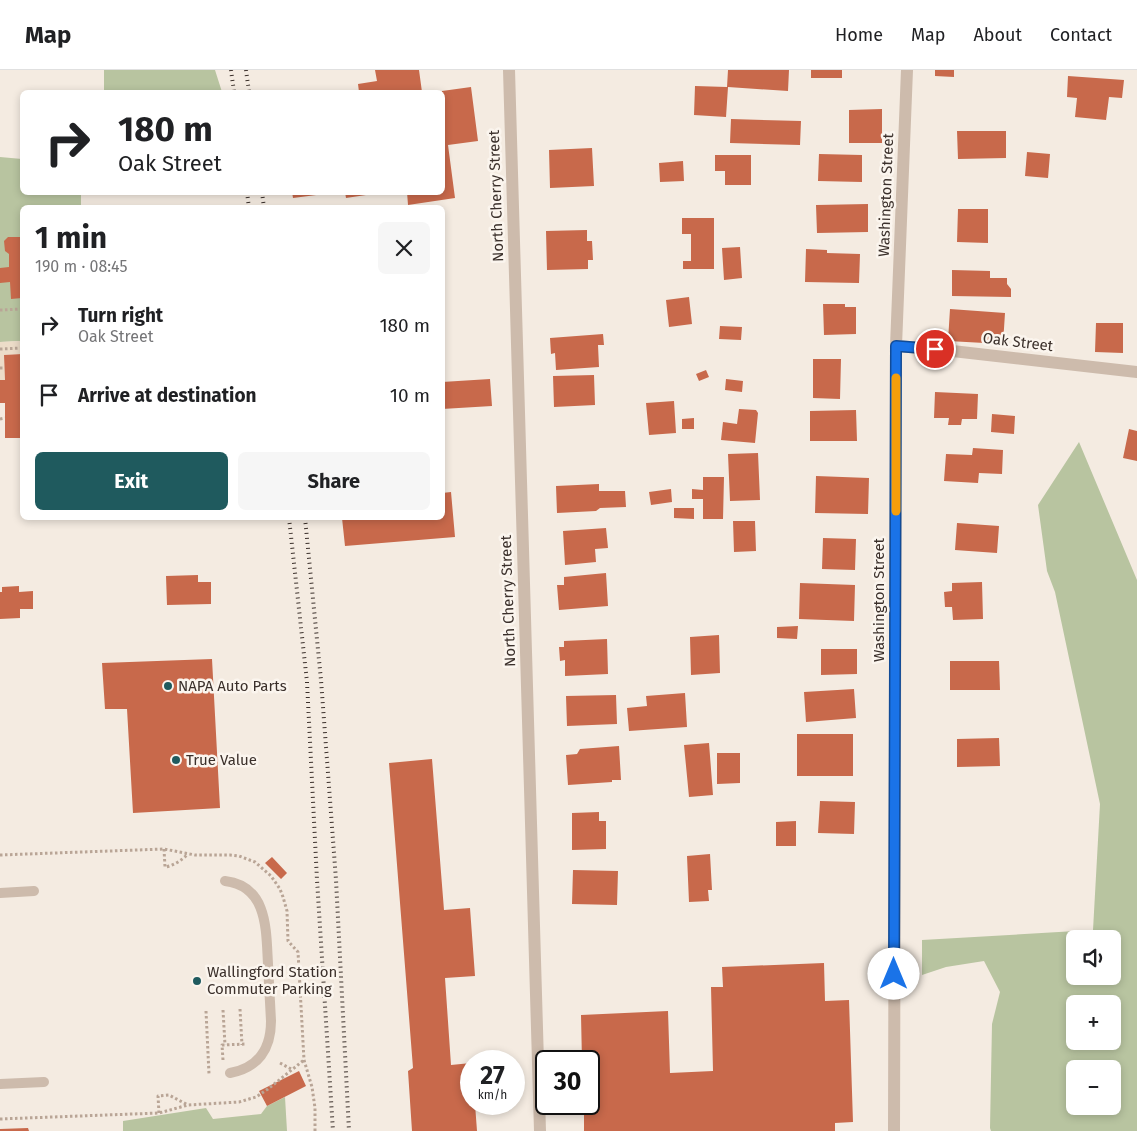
<!DOCTYPE html>
<html lang="en">
<head>
<meta charset="utf-8">
<style>
  body { margin:0; font-family:"Fira Sans",sans-serif; background:#f6f6f6; color:#202124; height:100vh; display:flex; flex-direction:column; font-size:19px; white-space:nowrap }
  * { box-sizing:border-box; margin:0 }
  p { font-size:16px; color:#757577 }
  .icon { flex:none; width:28px; height:28px; fill:none; stroke:currentColor; stroke-width:2; stroke-linecap:round; stroke-linejoin:round }
  .map { position:relative; flex:1; overflow:hidden }
  .details { position:absolute; left:20px; top:135px; width:425px; height:315px; display:flex; flex-direction:column; background:#fff; border-radius:8px; box-shadow:0 2px 8px #0003 }
  .details>* { flex:none }
  .guide { position:absolute; left:20px; top:20px; width:425px; height:105px; border-radius:8px; box-shadow:0 2px 8px #0003; background:#fff; color:#202124; overflow:hidden }
  .buttons { position:absolute; left:1066px; top:860px; display:grid; gap:10px }
  .buttons a { display:grid; place-items:center; width:55px; height:55px; border-radius:8px; background:#fff; box-shadow:0 2px 8px #0003; font-size:25px }
  .speed { position:absolute; left:460px; top:980px; display:flex; gap:10px; font-size:25px; font-weight:700; text-align:center }
  .speed>* { display:grid; place-content:center; width:65px; height:65px; border-radius:50%; background:#fff; box-shadow:0 2px 8px #0003; line-height:1 }
  .speed small { font-size:12px; font-weight:400 }
  .speed .limit { border:2px solid #111; border-radius:8px; background:#fff; color:#111 }
  .pin { position:absolute; display:grid; place-items:center; width:42px; height:42px; color:#fff; margin:-21px; border:2px solid #fff; border-radius:50%; box-shadow:0 1px 5px #0007 }
  .me { position:absolute; width:55px; margin:-28px; rotate:0deg; stroke-linejoin:round; filter:drop-shadow(0 0 4px #0008) }
  .turn { display:flex; align-items:center; gap:18px; height:105px; padding:0 15px; font-size:22px }
  .turn .icon { width:65px; height:65px; stroke-width:2.5 }
  .turn b { display:block; font-size:35px; line-height:42px }
  .round { display:grid; place-items:center; flex:none; width:52px; height:52px; border-radius:8px; background:#f6f6f6 }
  .head { display:flex; align-items:center; justify-content:space-between; height:85px; padding:0 15px }
  h1 { font-size:30px; font-weight:700; line-height:38px }
  .primary-button { display:flex; gap:10px; margin-top:auto; padding:10px 15px }
  .primary-button a { flex:1; height:58px; border-radius:8px; background:#1f5a5e; color:#fff; font-size:20px; font-weight:700; line-height:58px; text-align:center }
  .primary-button a+a { background:#f6f6f6; color:#202124 }
  ul { padding:0; list-style:none }
  li { display:flex; align-items:center; gap:15px; height:70px; padding:0 15px }
  li div { flex:1 }
  li b { display:block; font-size:19px }
  li em { font-style:normal }
  header { display:flex; align-items:center; gap:30px; box-sizing:border-box; height:70px; padding:0 25px; background:#fff; border-bottom:1px solid #e0e0e0 }
  header strong { font-size:24px }
  nav { display:flex; gap:28px; margin-inline-start:auto; font-size:18px }
  .map>svg:first-child { display:block }
</style>
</head>
<body>
<header>
<strong>Map</strong>
<nav><a>Home</a><a>Map</a><a>About</a><a>Contact</a></nav>
</header>
<div class="map">
<svg width="1137" height="1061" viewBox="0 0 1137 1061">
  <rect width="100%" height="100%" fill="#f4ebe1"/>
  <path fill="#b8c4a0" fill-rule="evenodd" d="M104,0H215L222,22H104Z
    M0,87L22,89V122L81,123V137L22,138V271L0,272Z
    M1079,372L1137,510V1061H991L990,1058L992,954L1000,922L984,891L946,897L922,905V870L1093,860L1100,734L1055,522L1047,501L1038,435ZM1075,869H1112V906H1075ZM1075,934H1112V971H1075ZM1075,999H1112V1036H1075Z
    M285,1027L287,1061H123V1051L206,1038L213,1049L261,1044L267,1036Z"/>
  <path fill="#ecdcc8" d="M22,271V284L4,285L5,310H0V272Z"/>
  <path fill="#c8694b" d="M375,0H419L422,22H359L358,14L377,11Z
    M728,0H789L788,21L728,17L726,47L694,45L695,16L727,17Z
    M811,0H842V8H811Z
    M935,0H954V7L935,6Z
    M1068,6L1124,10L1122,28L1109,27L1106,50L1075,47L1077,28L1067,27Z
    M471,17L478,71L448,75L455,128L408,135L407,122H442V21Z
    M882,39V73H849V40Z
    M731,49L801,51L800,75L730,73Z
    M957,61H1006V88L958,89Z
    M592,78L594,116L550,118L549,80Z
    M1027,82L1050,84L1048,108L1025,106Z
    M819,84L862,85V112L818,111Z
    M715,85H751V115H725V101H715Z
    M683,91L684,111L660,112L659,93Z
    M292,122H324V124L293,128Z
    M345,122H365L366,125L346,128Z
    M868,134V162L817,163L816,135Z
    M958,139H988V173L957,172Z
    M682,148H714V199H683V191H691V164H682Z
    M587,160V171H592L593,190H588V199L547,200L546,161Z
    M8,167H22V228L11,229L10,212L0,213V198L9,197V184L5,181L4,171Z
    M740,177L742,208L724,210L722,178Z
    M806,179L827,180V183L860,184L859,213L805,212Z
    M952,200L990,201V208H1007V214L1011,219V227L952,226Z
    M689,227L692,254L669,257L666,230Z
    M823,234H845V237H856V264L824,265Z
    M950,239L1005,243L1003,274L948,271Z
    M1096,253H1123V283L1095,282Z
    M720,256L742,257L741,270L719,269Z
    M603,264L604,275H598L599,297L556,300L555,283L551,284L550,268Z
    M22,284V368H5V333H0V310H5L4,285Z
    M813,289H841L840,329L813,328Z
    M706,300L709,307L699,311L696,304Z
    M594,305L595,335L554,337L553,306Z
    M490,309L492,336L442,339V312Z
    M726,309L743,311L742,322L725,320Z
    M935,322L978,324L977,349H962L961,355H948L949,348H934Z
    M674,331L676,363L649,365L646,333Z
    M739,339L756,340L758,343L755,373L721,370L723,352L737,354Z
    M856,340L857,371H810V341Z
    M992,344L1015,346L1014,364L991,362Z
    M694,348V359H682V349Z
    M1129,359L1137,361V391L1123,388Z
    M973,378L1003,380L1002,404L979,403L978,413L944,411L946,384L972,385Z
    M758,383L760,430L730,431L728,384Z
    M816,406L869,408L868,444L815,443Z
    M703,407H724L723,449H703V429H692V419L703,420Z
    M599,414V421H625L626,437L600,438L596,441L557,443L556,416Z
    M671,419L672,432L651,435L649,422Z
    M451,422L455,467L345,476L342,448H442V423Z
    M674,438H694V449L674,448Z
    M733,451H755L756,481L734,482Z
    M957,453L999,456L997,483L955,480Z
    M606,458L608,478L595,479L596,492L565,495L563,461Z
    M823,468L856,469L855,500L822,499Z
    M606,503L608,536L559,540L557,515H564V507Z
    M198,505V512H211V534L167,535L166,506Z
    M982,512L983,549L953,550L952,537H945L944,522L952,521V513Z
    M800,513L855,515L854,551L799,549Z
    M19,516V522L33,521V539H20V548L0,549V522H2V517Z
    M798,556L797,569L777,568V557Z
    M719,565L720,603L691,605L690,567Z
    M607,569L608,604L565,606V590L560,591L559,577H564V571Z
    M821,579H857V604L821,605Z
    M212,589L220,738L133,743L127,639H105L102,593Z
    M950,591H999L1000,620H950Z
    M854,619L856,648L806,652L804,622Z
    M685,623L687,657L629,661L627,638L647,636L646,626Z
    M616,625L617,654L567,656L566,626Z
    M797,664H853V706H797Z
    M999,668L1000,696L957,697V669Z
    M709,673L713,725L689,727L684,675Z
    M619,676L621,710H612V712L568,715L566,685L577,684L580,679Z
    M717,683H740V713L717,714Z
    M432,689L444,840L470,838L475,906L445,908L451,995L471,993V1034H475L477,1061H412L408,1001L413,998L389,693Z
    M820,731L855,732L854,764L818,763Z
    M599,742V751H606V779L572,780V743Z
    M796,751V776H776V752Z
    M710,784L712,820H708L709,831L689,832L687,786Z
    M272,787L287,803L281,809L265,793Z
    M573,800L618,801L617,835L572,834Z
    M824,893L825,931L849,930L853,1052L835,1053V1061H584V1034H589V991H582L581,945L668,941L670,1003L713,1001L711,917H723L722,897Z
    M299,1001L306,1016L267,1036L259,1021Z
    M28,1058L29,1061H0V1059Z"/>
  <g fill="none" stroke-linecap="round" stroke-linejoin="round">
    <path stroke="#b9a596" stroke-width="3" stroke-dasharray="2.5 2.5" stroke-linecap="butt" d="M0,240L22,239
      M0,279L22,278
      M0,298H4
      M0,349L5,348
      M164,779L165,797C173,796 182,790 188,784
      M0,785L164,779L195,785H230L239,786L255,792L271,806L280,819L283,827L287,841L288,871L298,882L304,990L312,1017L315,1038V1061
      M240,939L242,975
      M223,940L225,975
      M206,941L209,1004
      M223,990L222,975L246,974
      M280,993L293,1000
      M159,1043L158,1026L169,1025L188,1035
      M0,1049L159,1043L188,1035L239,1032L256,1027L268,1019L304,990"/>
    <path stroke="#cdbbac" stroke-width="10" d="M225,811C268,816 266,860 268,894C269,913 270,932 271,951C271,979 258,998 230,1003
      M0,823L34,821
      M0,1014L44,1012"/>
    <path stroke="#cdbbac" stroke-width="12" d="M509,0L540,1061
      M896,276L935,279L1137,302
      M894,1061L896,276L907,0"/>
    <path stroke="#3b302b" stroke-width="4" stroke-dasharray="1 4" stroke-linecap="butt" d="M231,0L234,22
      M246,0L249,22
      M247,122L249,138
      M262,122L264,138
      M289,448L307,612L317,810L333,1061
      M305,448L321,610L336,810L349,1061"/>
  </g>
  <g fill="none" stroke-linecap="round" stroke-linejoin="round">
    <g stroke="#114b97" stroke-width="12">
      <path id="route" d="M894,904L896,276L935,279"/>
    </g>
    <use href="#route" stroke="#1a73e8" stroke-width="9"/>
    <path stroke="#f59e0b" stroke-width="9" d="M896,441V308"/>
  </g>
  <g fill="#1f5a5e" stroke="#fbf5ee" stroke-width="2">
    <circle cx="168" cy="616" r="5"/>
    <circle cx="176" cy="690" r="5"/>
    <circle cx="197" cy="911" r="5"/>
  </g>
  <g text-anchor="middle" dominant-baseline="central" stroke-width="5" stroke-linejoin="round" paint-order="stroke">
    <g font-size="15" fill="#3b302b" stroke="#fbf5ee">
      <text transform="translate(886 125) rotate(-88)">Washington Street</text>
      <text transform="translate(496 126) rotate(-92)">North Cherry Street</text>
      <text transform="translate(1018 272) rotate(7)">Oak Street</text>
      <text transform="translate(879 530) rotate(-90)">Washington Street</text>
      <text transform="translate(508 531) rotate(-92)">North Cherry Street</text>
    </g>
    <g font-size="15" fill="#3b302b" stroke="#fbf5ee" text-anchor="start">
      <text x="178" y="616">NAPA Auto Parts</text>
      <text x="186" y="690">True Value</text>
      <text x="207" y="902">Wallingford Station<tspan x="207" dy="17">Commuter Parking</tspan></text>
    </g>
  </g>
</svg>
<div class="buttons">
<a><svg class="icon" aria-label="sound" viewBox="0 0 24 24"><path d="M4 9h4l5-4v14l-5-4H4zM17 9q2 3 0 6"/></svg></a>
<a>+</a>
<a>−</a>
</div>
<div class="speed"><div>27<small>km/h</small></div><div class="limit">30</div></div>
<div class="pin" style="left:935px;top:279px;background:#d93025"><svg class="icon" aria-label="arrive" viewBox="0 0 24 24"><path d="M6 21V4h12l-3 4 3 4H6"/></svg></div>
<svg class="me" style="left:894px;top:904px" viewBox="-20 -20 40 40"><circle r="19" fill="#fff"/><path d="M0-13L10 11 0 6-10 11z" fill="#1a73e8"/></svg>
<div class="guide">
<div class="turn"><svg class="icon" aria-label="right" viewBox="0 0 24 24"><path d="M7 20v-9h11M14 6l5 5-5 5"/></svg><div><b>180 m</b>Oak Street</div></div>
</div>
<section class="details">
<div class="head"><div><h1>1 min</h1><p>190 m · 08:45</p></div><a class="round"><svg class="icon" aria-label="close" viewBox="0 0 24 24"><path d="M6 6l12 12M18 6L6 18"/></svg></a></div>
<ul>
<li><svg class="icon" aria-label="right" viewBox="0 0 24 24"><path d="M7 20v-9h11M14 6l5 5-5 5"/></svg><div><b>Turn right</b><p>Oak Street</p></div><em>180 m</em></li>
<li><svg class="icon" aria-label="arrive" viewBox="0 0 24 24"><path d="M6 21V4h12l-3 4 3 4H6"/></svg><div><b>Arrive at destination</b></div><em>10 m</em></li>
</ul>
<div class="primary-button"><a>Exit</a><a>Share</a></div>
</section>
</div>
</body>
</html>
